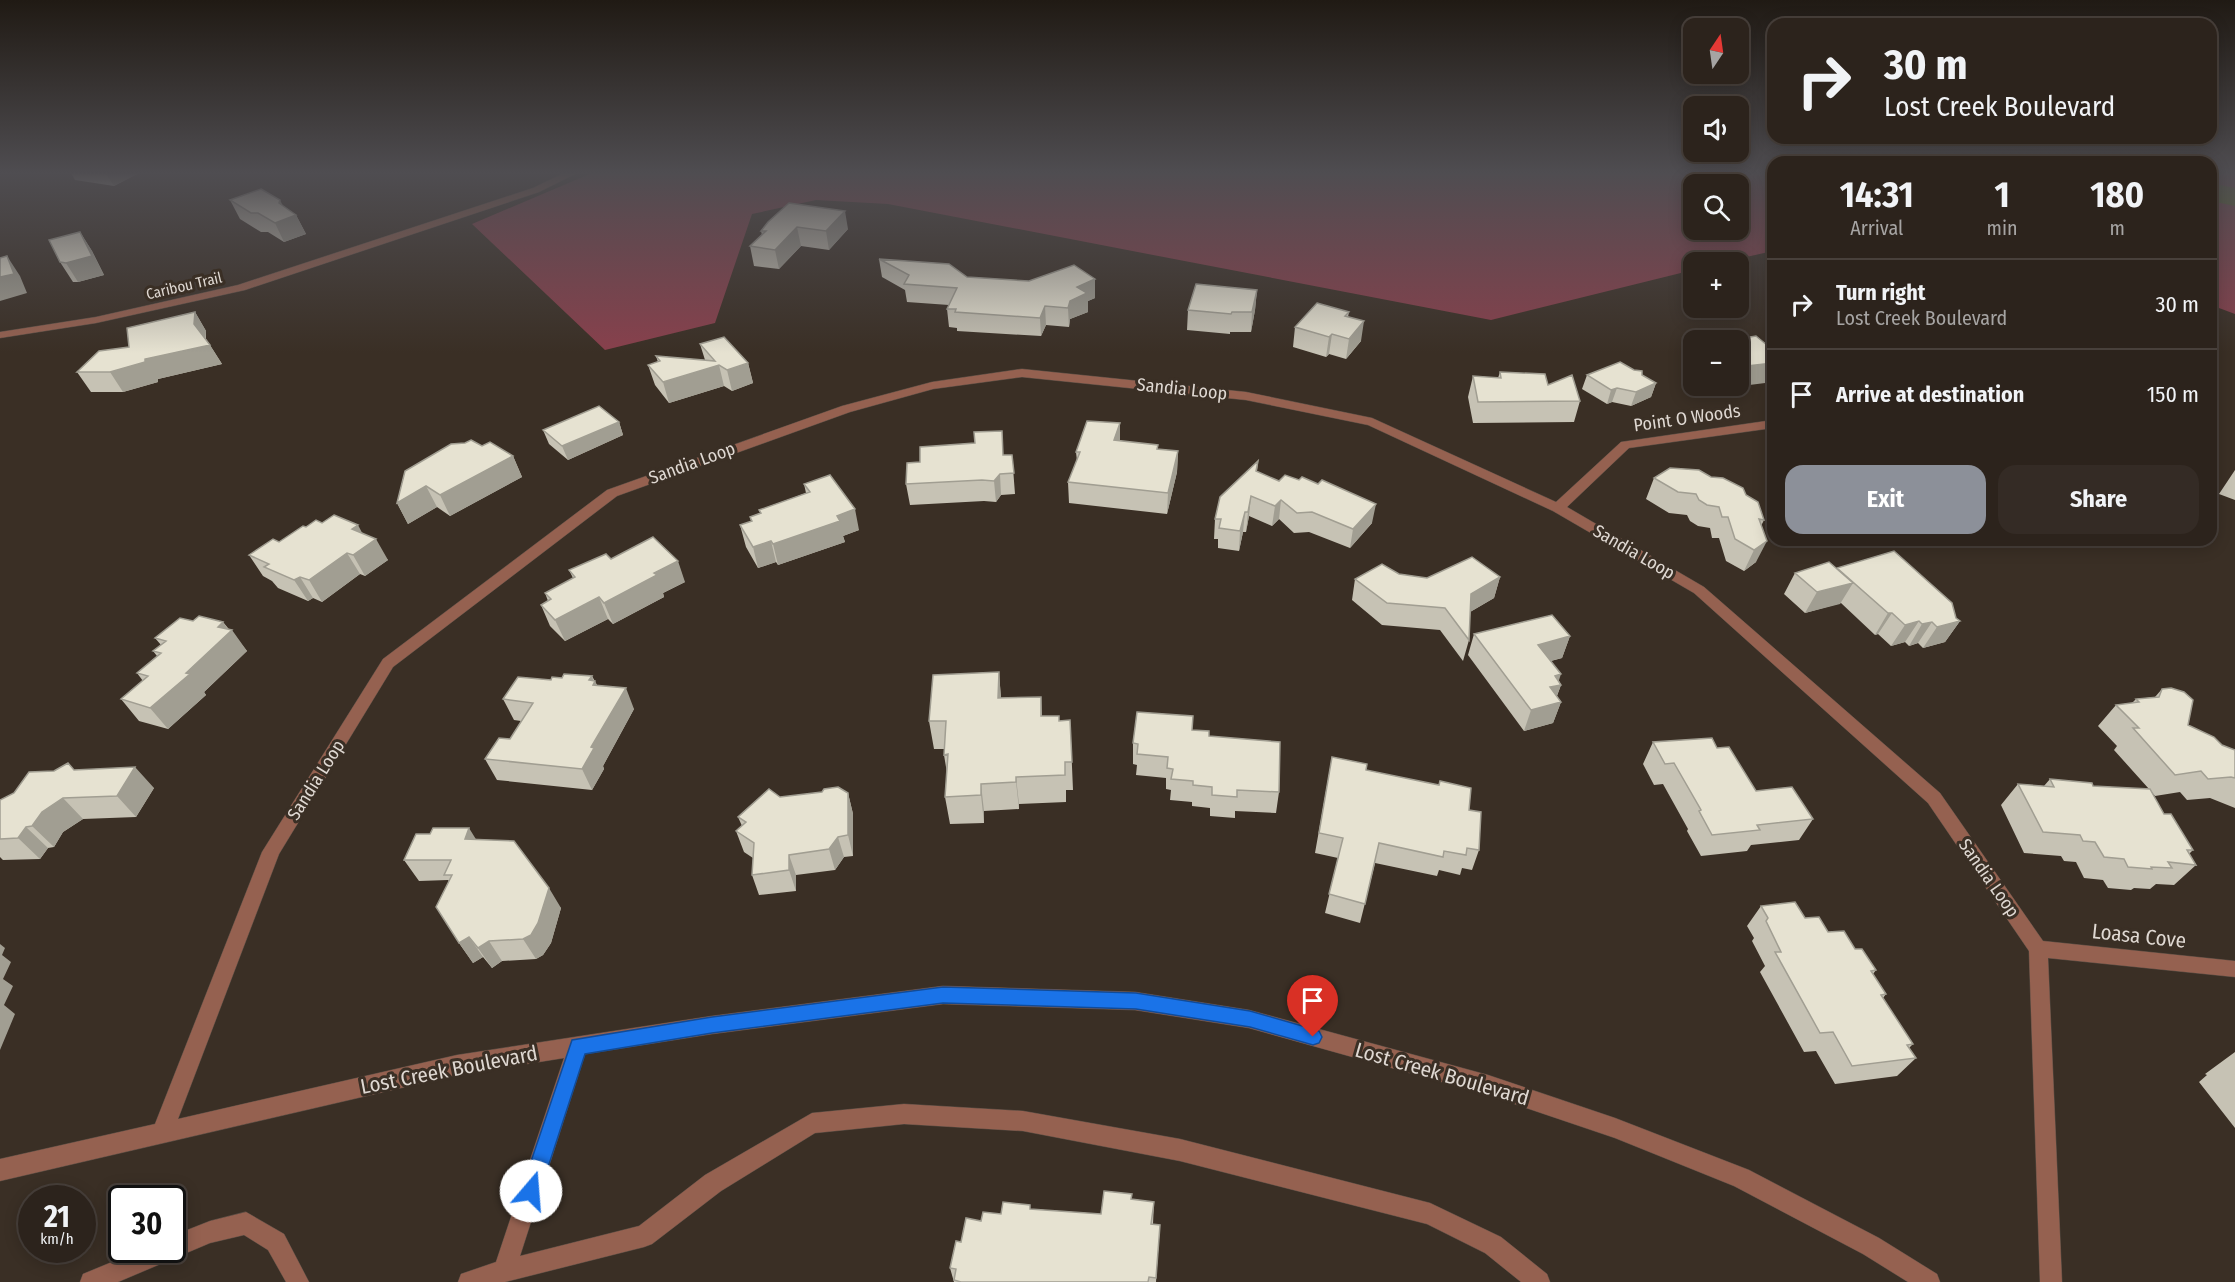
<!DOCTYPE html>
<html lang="en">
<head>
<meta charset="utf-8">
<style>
  body { margin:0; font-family:"Fira Sans Condensed",sans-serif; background:#342b25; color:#f1f3f6; height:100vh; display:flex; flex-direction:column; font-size:22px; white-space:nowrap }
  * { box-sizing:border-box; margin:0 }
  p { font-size:20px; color:#a6a4a3 }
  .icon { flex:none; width:33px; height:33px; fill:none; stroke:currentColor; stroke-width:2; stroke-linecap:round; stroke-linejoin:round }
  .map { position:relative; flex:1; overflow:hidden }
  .sheet { position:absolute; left:1767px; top:156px; width:450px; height:390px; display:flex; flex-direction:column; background:#2c231c; border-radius:18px; box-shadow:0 3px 15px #0003,0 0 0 2px #48403b }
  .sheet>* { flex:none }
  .top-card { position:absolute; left:1767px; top:18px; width:450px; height:126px; border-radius:18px; box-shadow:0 3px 15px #0003,0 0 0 2px #48403b; background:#2c231c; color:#f1f3f6; overflow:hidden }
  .needle { width:39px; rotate:13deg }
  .buttons { position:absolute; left:1683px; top:18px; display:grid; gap:12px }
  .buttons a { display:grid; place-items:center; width:66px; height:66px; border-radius:12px; background:#2c231c; box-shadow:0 3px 15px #0003,0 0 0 2px #48403b; font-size:30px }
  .speed { position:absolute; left:18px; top:1185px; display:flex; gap:12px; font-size:30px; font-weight:700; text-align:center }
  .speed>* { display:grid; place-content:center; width:78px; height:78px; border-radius:50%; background:#2c231c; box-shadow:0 3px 15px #0003,0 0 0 2px #48403b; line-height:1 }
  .speed small { font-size:15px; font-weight:400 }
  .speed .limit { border:3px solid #111; border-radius:9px; background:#fff; color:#111 }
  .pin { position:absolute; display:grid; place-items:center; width:51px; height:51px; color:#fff; margin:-62px -26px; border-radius:50% 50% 50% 0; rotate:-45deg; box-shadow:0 0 6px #0007 }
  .pin .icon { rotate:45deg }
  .me { position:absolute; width:66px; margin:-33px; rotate:18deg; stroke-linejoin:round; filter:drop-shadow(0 0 4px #0008) }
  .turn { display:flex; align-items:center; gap:21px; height:126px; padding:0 18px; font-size:27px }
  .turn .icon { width:78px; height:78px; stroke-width:2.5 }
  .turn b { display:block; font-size:42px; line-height:51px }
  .eta { display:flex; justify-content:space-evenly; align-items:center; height:102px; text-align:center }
  .eta b { font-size:36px; font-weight:700; line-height:42px }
  .cta { display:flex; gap:12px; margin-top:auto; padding:12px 18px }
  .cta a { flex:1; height:69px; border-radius:18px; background:#8c9099; color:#fff; font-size:24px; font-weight:700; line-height:69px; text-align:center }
  .cta a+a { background:#342b25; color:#f1f3f6 }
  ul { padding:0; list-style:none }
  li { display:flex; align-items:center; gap:18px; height:90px; padding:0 18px; border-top:2px solid #48403b }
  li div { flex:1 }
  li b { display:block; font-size:22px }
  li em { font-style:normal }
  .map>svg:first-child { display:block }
</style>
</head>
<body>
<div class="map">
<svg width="2235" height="1282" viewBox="0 0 2235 1282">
  <rect width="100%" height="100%" fill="#3a2f25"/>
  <path fill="#88404c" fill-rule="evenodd" d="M592,173H1773V251L1724,262H1694L1693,270L1491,320L888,204L816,200L752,214L715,323L605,350L472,224ZM1694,184H1738V230H1694Z
    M2211,173H2235V314L2211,305Z"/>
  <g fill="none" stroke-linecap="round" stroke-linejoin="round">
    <path fill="#5d6e23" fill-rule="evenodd" d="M2211,183L2235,188V206L2211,201Z"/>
    <g stroke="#584d44" stroke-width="1">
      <path id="minor" d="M564,173H577L539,192L245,290L96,323L0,338V332L96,317L238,285L533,188Z
        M1022,369L1246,392L1372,418L1556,502L1621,442L1773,420V428L1629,448L1567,507L1704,587L1940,793L2043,941L2235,961V977L2048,958L2062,1282H2040L2029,951L1928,803L1694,593L1553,511L1368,425L1246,400L1022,377L933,389L850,412L617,496L393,667L279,854L178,1119L457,1055L712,1016L943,986L1135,992L1249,1010L1488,1075L1615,1118L1749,1170L1879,1238L1937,1274L1940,1282H1908L1863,1254L1734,1186L1615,1138L1488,1095L1249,1028L1135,1010L943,1004L712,1034L585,1054L520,1256L639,1226L705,1175L812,1113L904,1104L1023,1111L1180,1139L1430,1203L1501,1237L1547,1274L1550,1282H1521L1485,1253L1427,1224L1180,1161L1023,1131L904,1124L815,1133L721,1191L652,1244L644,1247L505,1282H458L461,1274L496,1262L564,1058L457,1075L0,1181V1159L155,1124L262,852L383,659L607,490L842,406L932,382Z
        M246,1212L284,1234L309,1282H286L268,1250L244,1235L210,1243L118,1282H80L83,1274L141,1250H172V1236L210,1221Z"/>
    </g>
    <use href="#minor" fill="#956150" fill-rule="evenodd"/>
  </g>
  <path fill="#c6c2b4" d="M71,173H139L114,186L75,180Z
    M230,200L283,206L296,215L306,234L284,242L268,232H261L240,219Z
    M768,222L848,229L829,250L801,246L779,269L754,266L750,246L762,235L761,231Z
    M80,232L92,251L104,275L78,282H73L60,262Z
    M879,259L967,277L1095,298L1088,301V312L1070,319L1069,327L1046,325L1041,336L957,331V328L949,327L947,309L949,305L907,302L905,290L882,277Z
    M1257,290L1255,310L1251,332H1230V334L1187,330L1188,310Z
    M195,312L206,331V339L222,364L158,379V382L123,392H91L77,372L129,347Z
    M1349,312L1348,317L1361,341L1346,359L1329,354L1326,357L1293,347L1295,327Z
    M700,344L748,363L753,383L732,391L724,386L669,403L655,385L648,365L658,362L656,356L705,360Z
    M1694,357V375L1688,370Z
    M1500,372L1548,385L1580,401L1574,422L1473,423L1468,397L1473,376L1498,378Z
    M1587,375L1656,383L1651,397L1631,406L1612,402L1607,404L1582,389Z
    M1705,386H1738L1710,390Z
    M619,422L623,435L568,460L549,444L543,430Z
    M1120,441L1158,445V449L1178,451L1177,472L1167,514L1069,503L1068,482L1077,461L1076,452Z
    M482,446L513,456L522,477L450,516L437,507L408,524L397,503Z
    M1012,455L1015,494L1001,495L996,502L984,501L910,505L906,484L920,462Z
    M1258,461L1257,472L1372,523L1350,548L1309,532L1294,533L1279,519L1272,526L1249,516L1246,532H1243L1239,551L1218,548V539H1214L1215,519Z
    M2235,470V500L2219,494Z
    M1654,478L1746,495L1764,520L1761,526L1756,562L1744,571L1726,561L1719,538H1712L1710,528L1698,526L1690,521L1687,515L1669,513L1646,499Z
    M804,484L859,530L843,536L845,542L778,565L776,562L758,568L746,547L740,525L751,522L750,517L760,513L759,510L806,493Z
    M322,523L363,533L388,560L365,576L360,574L322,602L313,598L308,601L278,588L272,581L263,576L249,555L279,542L306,527Z
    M611,559L685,582L663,593L664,597L613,624L608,619L565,641L550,626L541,605L548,601L545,593L573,578L569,570Z
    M1837,568L1956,618L1960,621L1945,642L1923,648L1918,643L1909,646L1905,642L1891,646L1878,634L1875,635L1841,603L1805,613L1784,594L1795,573L1837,569Z
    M1399,574L1427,578L1500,577L1494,598L1470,612L1469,640L1463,661L1440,630L1382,625L1352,600L1355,579Z
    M193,621L223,622L247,651L204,692L206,695L168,729L139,721L121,699L143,681L137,673L157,656L153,651L161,645L155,638Z
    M1474,634L1570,636L1562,658L1551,661L1559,681L1561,685L1557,696L1561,702L1553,723L1524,731L1468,655Z
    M999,672L1001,698L1041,697L1042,716L1059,721L1070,720L1073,790H1066V802L1019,804V809L984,811V823L950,824L945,797L947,773L944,755V749H934L929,721Z
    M592,676L597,685L634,709L603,766L604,769L592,790L497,780L485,759L510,739L521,721L514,720L503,699L551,680L562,678Z
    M2162,689L2188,725L2222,745L2235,750V808L2210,798L2187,800L2180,792L2155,796L2150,790L2164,814L2193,850L2189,854L2196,865L2174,885L2156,884L2150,889L2134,888L2131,890L2108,888L2103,880L2084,878L2076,862L2064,861L2061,856L2024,853L2001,805L2018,784L2044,786L2050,779L2093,786L2149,789L2114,750L2117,746L2098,726L2116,705L2132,703L2136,699L2155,697Z
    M1192,730L1209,736L1279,792L1276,813L1235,811V818L1210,816V808L1192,806V802L1170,800L1171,790L1166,789V778L1136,775L1137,765L1133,764V743Z
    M1653,742L1717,748L1756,791L1813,819L1799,840L1751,845L1747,851L1701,856L1687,831L1688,829L1663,784L1654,785L1643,764Z
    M1332,757L1469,810L1479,850L1472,870L1462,868L1460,875L1439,870L1437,876L1375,863L1360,923L1325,913L1338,858L1315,853Z
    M74,770L154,788L136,817L83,819L63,832L54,847L48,848L40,859L3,860L0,857V800Z
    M848,793L853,814V856L844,857L835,870L796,875V891L759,895L752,875L753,858L744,852L736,831L742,826L738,817L780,797Z
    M430,834L476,839L561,908L551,943L543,955L536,959L502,961L492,968L483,957L473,963L459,943L449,881L448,880L419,881L404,860Z
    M1761,906L1805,918L1855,949L1876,970L1873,974L1886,994L1883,998L1913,1044L1909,1048L1916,1058L1897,1076L1835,1084L1816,1051L1804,1052L1760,972L1765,966L1752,941L1754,938L1747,926Z
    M2235,1052V1128L2199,1082L2207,1075L2205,1074Z
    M1132,1199L1154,1202L1153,1224L1160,1225L1156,1282H954L950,1268L961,1242L981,1221L1001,1214L1031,1209L1101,1214Z"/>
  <path fill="#a19e92" d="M108,173H139L114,186L106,174Z
    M280,200L289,218L296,215L306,234L284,242L275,223L279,203Z
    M845,211L848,229L829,250L826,231Z
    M797,227L801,246L779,269L775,250Z
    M80,232L92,251L104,275L78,282L66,263Z
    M7,256L20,276L27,293L0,301V277Z
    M1095,279V298L1088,301V312L1070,319L1069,327L1068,308L1070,301L1077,287Z
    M1257,290L1255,310L1251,332L1252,312Z
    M1045,306L1046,325L1041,336L1040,318Z
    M195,312L206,331L205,343L194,324Z
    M1364,321L1361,341L1346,359L1349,339Z
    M1332,334L1329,354L1326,357L1329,337Z
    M210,345L222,364L158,379V382L123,392L110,372L145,359Z
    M748,363L753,383L732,391L727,370Z
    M1773,363V382L1710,390L1712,386H1738V367Z
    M719,365L724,386L669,403L663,382Z
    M1656,383L1651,397L1631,406L1636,392Z
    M1617,388L1612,402L1607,404L1611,390Z
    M619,422L623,435L568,460L562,446Z
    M1120,423V443L1114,440Z
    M1178,451L1177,472L1167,514L1168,493Z
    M513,456L522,477L450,516L440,495Z
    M1000,474L1001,495L996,502L994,481Z
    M426,486L437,507L408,524L397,503Z
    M1251,496L1249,516L1246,532L1248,512Z
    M1281,500L1279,519L1272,526L1275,506Z
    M1376,504L1372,523L1350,548L1353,529Z
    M855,509L859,530L843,536L845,542L778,565L773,544L837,516Z
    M1245,512L1243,532L1239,551L1240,531Z
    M358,525L368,544L376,539L388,560L365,576L353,555L352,529Z
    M771,541L776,562L758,568L753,547Z
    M1767,541L1756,562L1744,571L1754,550Z
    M347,553L360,574L322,602L309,580Z
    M678,561L685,582L663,593L664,597L613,624L604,603L654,573Z
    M300,577L313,598L308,601L294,580Z
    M1500,577L1494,598L1465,615L1471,594Z
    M1853,583L1840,604L1805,613L1817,592Z
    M599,597L608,619L565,641L555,620Z
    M1888,613H1892L1878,634L1875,635Z
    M1919,621L1905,642L1891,646L1905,625Z
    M1960,621L1945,642L1923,648L1937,627Z
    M223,622L230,632L232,630L247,651L204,692L206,695L168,729L150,708L218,627Z
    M1932,622L1918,643L1909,646L1922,624Z
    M1570,636L1562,658L1530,666L1538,645Z
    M999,672L1001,700L998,698Z
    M1561,674L1557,686L1561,685L1554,703L1561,702L1553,723L1524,731L1531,710L1555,676Z
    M592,676L594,682L595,681L604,702L589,680Z
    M626,688L634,709L603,766L604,769L592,790L582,769L591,747Z
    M135,767L154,788L136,817L117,796Z
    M1016,777L1019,804V809L1016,782Z
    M981,784L984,811V823L981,795Z
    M848,793L853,814V856L848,835Z
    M63,798L83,819L63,832L54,847L32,826L42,812Z
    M26,827L48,848L40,859L18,838Z
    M469,828L482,849L465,839Z
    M838,837L844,857L835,870L829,849Z
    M789,855L796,875V891L789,870Z
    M549,888L561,908L551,943L543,955L536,959L523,939Z
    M469,937L483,957L473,963L459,943Z
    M489,941L502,961L492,968L478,948Z
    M0,944L5,948L2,955L11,962L3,979L13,986L4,1005L15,1014L0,1050Z"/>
  <path fill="#e6e2d1" stroke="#a19e92" stroke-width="1.5" d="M261,189L280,200L279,203L296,215L275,223L258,213H251L230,200Z
    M789,203L845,211L826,231L797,227L775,250L750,246L766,231H761L768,222Z
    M80,232L92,256L66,263L60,262L49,240Z
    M7,256L14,274L0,277V258Z
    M879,259L949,264L967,277L1029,281L1074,265L1095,279L1077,287L1087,293L1070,301L1068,308L1045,306L1040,318L955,312L956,309H947L957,288L904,284L909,275Z
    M1196,284L1257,290L1252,312H1232L1231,314L1188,310Z
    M1317,303L1349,312L1345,316L1364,321L1349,339L1332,334L1329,337L1295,327Z
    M195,312L194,324L210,345L145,359V362L110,372H77L99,351L129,347L127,328Z
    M1756,336L1773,350V363L1738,367V340H1732Z
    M724,337L748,363L727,370L719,365L663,382L648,365L660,361L656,356L715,361L700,344Z
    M1620,362L1634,370L1642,371V375L1656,383L1636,392L1617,388L1611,390L1587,375Z
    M1500,372L1545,374L1548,385L1572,375L1580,401L1478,402L1473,376L1501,378Z
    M599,406L619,422L562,446L543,430Z
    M1087,421L1120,423L1114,440L1158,445L1157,449L1178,451L1168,493L1068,482L1080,452H1076Z
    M1002,431L1003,455H1012L1014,473L1000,474L994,481L982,480L906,484L907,463L920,462V447L975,443L974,432Z
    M471,440L482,446L490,442L513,456L440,495L426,486L397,503L405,471L451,444L465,443Z
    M1258,461L1256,471L1279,481L1285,475L1299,480L1302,477L1318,484L1322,480L1376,504L1353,529L1312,512L1297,513L1281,500L1275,506L1251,496L1248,512H1245L1240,531L1219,528L1221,519H1215L1220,497Z
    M1670,468L1699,470L1711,477L1723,478L1743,488L1746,495L1758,502L1764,520L1759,519L1767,541L1754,550L1735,539L1728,517H1722L1719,507L1707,505L1699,500L1696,494L1678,492L1654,478Z
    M830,475L855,509L837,516L840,521L773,544L771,541L753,547L740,525L752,521L750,517L761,513L759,510L810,492L804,484Z
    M334,515L358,525L352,529L376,539L353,555L347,553L309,580L300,577L294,580L264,567L269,564L249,555L273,539L279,542L303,526L306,527L316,520L322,523Z
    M653,537L678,561L654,573L657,575L604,603L599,597L555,620L541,605L551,599L545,593L575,577L569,570L606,554L611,559Z
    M1894,551L1952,603L1956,618L1960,621L1937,627L1932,622L1922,624L1919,621L1905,625L1892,613H1888L1837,568Z
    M1472,557L1500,577L1471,594L1469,640L1445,608L1387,603L1355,579L1382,564L1399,574L1427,578Z
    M1829,562L1853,583L1817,592L1795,573Z
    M1552,615L1570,636L1538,645L1561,674L1555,676L1561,685L1550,687L1561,702L1531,710L1474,634Z
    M199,616L223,622L218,627L232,630L186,673L190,674L150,708L121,699L148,676L137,673L161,653L153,651L166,641L155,638L180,618L193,621Z
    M999,672L998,698L1041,697V716H1059V721L1070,720L1072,762H1065V775L1016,777V782L981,784V795L945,797L948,754L944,755L946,721H929L933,675Z
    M564,674L592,676L589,680L595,681L593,685L626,688L591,747L594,748L582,769L485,759L499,738L510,739L533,703L503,699L518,677L551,680L552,677L562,678Z
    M2171,688L2184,692L2193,700L2188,725L2214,737L2222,745L2235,750V778L2231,777L2208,779L2201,771L2175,775L2133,728H2139L2116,705L2139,702L2136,699L2159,697L2162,689Z
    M1137,712L1193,716L1192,730L1209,731V736L1280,742L1279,792L1237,790V797L1212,795V787L1193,785V781L1171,779L1173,769L1167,768L1168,757L1137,754L1138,744L1133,743Z
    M1712,738L1717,748L1729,747L1756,791L1792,787L1813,819L1757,825L1760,830L1712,835L1699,811L1701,810L1674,763L1665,764L1653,742Z
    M1332,757L1367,764L1366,770L1439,785L1440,781L1471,788L1469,810L1481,812L1479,850L1467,848L1466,855L1444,851L1443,857L1379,843L1365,904L1329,894L1343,838L1319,833Z
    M68,763L74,770L135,767L117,796L63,798L42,812L32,826L26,827L18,838L0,839V800L14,793L29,772L54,771Z
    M2050,779L2092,783L2093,786L2150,789L2164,814H2171L2193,850H2187L2196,865L2168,862L2172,868L2151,867L2152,869L2128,867L2124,859L2104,857L2095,842L2083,841L2080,835L2043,832L2018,784L2054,787Z
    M838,787L848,793V835L838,837L829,849L789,855V870L752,875L754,843L736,831L746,822L738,817L769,789L780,797L822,792L824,789Z
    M433,828H469L465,839L514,841L549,888L538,923L531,935L523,939L489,941L478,948L469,937L459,943L436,907L452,875H444L451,860H404L416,834H430Z
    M1795,902L1805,918L1819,917L1828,932L1844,931L1855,949H1862L1876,970L1871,971L1886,994L1881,995L1913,1044L1907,1045L1916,1058L1852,1066L1833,1032L1820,1033L1775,952H1781L1766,921L1768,918L1761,906Z
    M1104,1191L1132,1194L1131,1199L1154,1202L1151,1224L1160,1225L1156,1278L1149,1277L1148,1282H961L954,1280L956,1269L950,1268L956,1241L961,1242L966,1218L981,1221L983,1212L1001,1214L1003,1202L1030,1205V1209L1101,1214Z"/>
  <linearGradient id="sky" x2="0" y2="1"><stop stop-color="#201a14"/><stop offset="0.49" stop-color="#4f4d51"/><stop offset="1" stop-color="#4f4d51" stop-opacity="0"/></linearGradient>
  <rect width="2235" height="353" fill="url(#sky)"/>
  <path fill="#1a73e8" stroke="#114b97" stroke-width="1.5" d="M943,987L1136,993L1250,1011L1313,1029L1319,1031L1322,1037L1319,1043L1313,1045L1250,1027L1136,1009L943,1003L712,1033L585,1054L538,1198L531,1201L524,1198L521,1191L572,1040L712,1017Z"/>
  <g text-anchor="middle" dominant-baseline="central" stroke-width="6" stroke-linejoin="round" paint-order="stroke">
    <g font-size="15" fill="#dfd8d2" stroke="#3a2f25">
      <text transform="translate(184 286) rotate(-13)">Caribou Trail</text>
    </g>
    <g font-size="18" fill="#dfd8d2" stroke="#3a2f25">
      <text transform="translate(1182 389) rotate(6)">Sandia Loop</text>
      <text transform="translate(1687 418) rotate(-8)">Point O Woods</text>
      <text transform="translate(692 463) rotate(-20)">Sandia Loop</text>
      <text transform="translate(1634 552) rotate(30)">Sandia Loop</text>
      <text transform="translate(316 780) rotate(-58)">Sandia Loop</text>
      <text transform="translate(1989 878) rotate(55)">Sandia Loop</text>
    </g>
    <g font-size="21" fill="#dfd8d2" stroke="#3a2f25">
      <text transform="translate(2139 936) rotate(6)">Loasa Cove</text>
      <text transform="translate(449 1070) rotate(-11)">Lost Creek Boulevard</text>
      <text transform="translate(1442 1074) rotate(16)">Lost Creek Boulevard</text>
    </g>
  </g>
</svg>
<div class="buttons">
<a><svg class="needle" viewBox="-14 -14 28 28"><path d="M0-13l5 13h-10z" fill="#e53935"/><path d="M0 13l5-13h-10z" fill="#a6a4a3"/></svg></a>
<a><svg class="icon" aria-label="sound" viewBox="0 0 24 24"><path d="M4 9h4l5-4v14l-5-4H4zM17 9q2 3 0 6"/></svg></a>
<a><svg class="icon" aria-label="search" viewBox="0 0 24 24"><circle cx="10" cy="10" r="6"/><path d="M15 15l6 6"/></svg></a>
<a>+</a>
<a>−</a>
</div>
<div class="speed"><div>21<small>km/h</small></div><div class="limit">30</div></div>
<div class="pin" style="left:1313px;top:1037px;background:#d93025"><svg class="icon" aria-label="arrive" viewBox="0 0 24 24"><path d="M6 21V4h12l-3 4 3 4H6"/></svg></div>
<svg class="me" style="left:531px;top:1191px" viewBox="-20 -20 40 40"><circle r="19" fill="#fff"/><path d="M0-13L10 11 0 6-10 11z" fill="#1a73e8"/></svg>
<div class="top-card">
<div class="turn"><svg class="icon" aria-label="right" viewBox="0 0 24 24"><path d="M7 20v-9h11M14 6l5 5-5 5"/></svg><div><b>30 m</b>Lost Creek Boulevard</div></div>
</div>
<section class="sheet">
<div class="eta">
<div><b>14:31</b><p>Arrival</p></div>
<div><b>1</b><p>min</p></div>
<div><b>180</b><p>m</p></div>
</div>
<ul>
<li><svg class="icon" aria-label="right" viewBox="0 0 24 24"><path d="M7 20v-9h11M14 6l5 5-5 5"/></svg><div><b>Turn right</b><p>Lost Creek Boulevard</p></div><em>30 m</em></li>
<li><svg class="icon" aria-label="arrive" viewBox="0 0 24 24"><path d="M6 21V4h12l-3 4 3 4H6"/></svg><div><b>Arrive at destination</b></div><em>150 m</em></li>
</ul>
<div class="cta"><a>Exit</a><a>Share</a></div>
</section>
</div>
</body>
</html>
